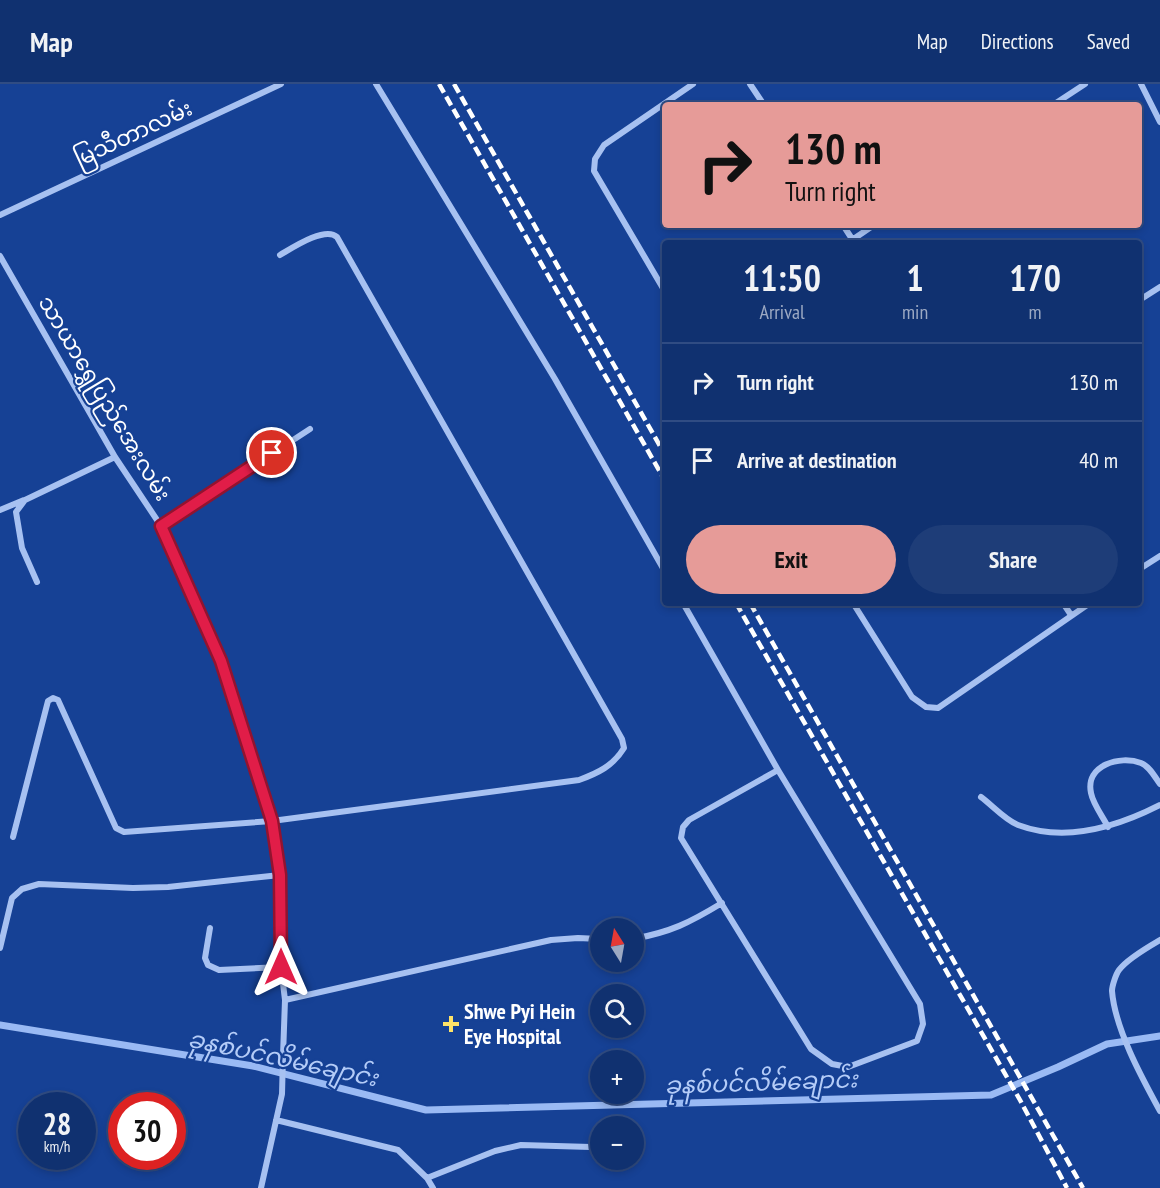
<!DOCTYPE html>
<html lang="en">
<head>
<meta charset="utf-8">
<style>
  body { margin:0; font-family:"PT Sans Narrow","Noto Sans Myanmar",sans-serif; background:#1e3d78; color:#f1f3f6; height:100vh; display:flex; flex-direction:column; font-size:22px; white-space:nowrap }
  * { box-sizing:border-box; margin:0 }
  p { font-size:20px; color:#9ca9c3 }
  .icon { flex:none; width:33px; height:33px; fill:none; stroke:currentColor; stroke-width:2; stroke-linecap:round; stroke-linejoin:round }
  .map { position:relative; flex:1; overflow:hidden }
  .drawer { position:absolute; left:662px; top:156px; width:480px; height:366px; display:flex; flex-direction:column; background:#103170; border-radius:6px; box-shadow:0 3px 9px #0003,0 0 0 2px #304c83 }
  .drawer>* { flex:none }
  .banner { position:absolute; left:662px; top:18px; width:480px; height:126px; border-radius:6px; box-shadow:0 3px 9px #0003,0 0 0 2px #304c83; background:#e69b98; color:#111; overflow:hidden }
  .needle { width:39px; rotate:349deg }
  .tools { position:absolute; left:590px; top:834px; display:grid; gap:12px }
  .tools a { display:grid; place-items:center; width:54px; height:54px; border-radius:50%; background:#103170; box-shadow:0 3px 9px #0003,0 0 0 2px #304c83; font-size:30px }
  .speed { position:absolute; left:18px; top:1008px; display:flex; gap:12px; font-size:30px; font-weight:700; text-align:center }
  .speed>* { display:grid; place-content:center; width:78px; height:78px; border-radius:50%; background:#103170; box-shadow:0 3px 9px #0003,0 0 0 2px #304c83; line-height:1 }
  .speed small { font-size:15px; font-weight:400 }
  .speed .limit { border:9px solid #d22; background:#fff; color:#111 }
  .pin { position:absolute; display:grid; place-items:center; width:51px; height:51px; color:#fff; margin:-26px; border:3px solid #fff; border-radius:50%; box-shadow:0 2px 6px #0007 }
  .me { position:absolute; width:66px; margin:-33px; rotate:0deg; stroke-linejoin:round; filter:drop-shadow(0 0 4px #0008) }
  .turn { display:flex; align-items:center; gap:21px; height:126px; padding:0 24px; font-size:27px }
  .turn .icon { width:78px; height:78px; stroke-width:2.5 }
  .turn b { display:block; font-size:42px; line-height:51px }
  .eta { display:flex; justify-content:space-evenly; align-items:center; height:102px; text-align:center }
  .eta b { font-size:36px; font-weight:700; line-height:42px }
  .action { display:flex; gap:12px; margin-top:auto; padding:12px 24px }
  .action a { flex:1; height:69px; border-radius:36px; background:#e69b98; color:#111; font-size:24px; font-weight:700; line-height:69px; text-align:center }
  .action a+a { background:#1e3d78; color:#f1f3f6 }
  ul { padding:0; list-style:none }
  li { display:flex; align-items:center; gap:18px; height:78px; padding:0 24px; border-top:2px solid #304c83 }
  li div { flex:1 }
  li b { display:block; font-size:22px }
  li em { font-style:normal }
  header { display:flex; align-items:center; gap:36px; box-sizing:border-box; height:84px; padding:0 30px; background:#103170; border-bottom:2px solid #304c83 }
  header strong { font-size:28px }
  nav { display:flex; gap:33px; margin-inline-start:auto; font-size:21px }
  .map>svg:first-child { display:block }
</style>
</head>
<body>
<header>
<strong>Map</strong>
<nav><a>Map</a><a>Directions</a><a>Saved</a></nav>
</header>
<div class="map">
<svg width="1160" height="1104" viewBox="0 0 1160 1104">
  <rect width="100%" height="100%" fill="#164195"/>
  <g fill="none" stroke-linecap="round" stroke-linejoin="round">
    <path stroke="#9abaf4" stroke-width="7" d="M0,941L253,982L426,1026L991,1011L1058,983L1107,960L1160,952"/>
    <path stroke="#a7c1f1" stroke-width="6" d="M376,0L555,295L664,486
      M750,0L764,21
      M1141,0L1160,38
      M1053,21L1085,0
      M0,131L281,0
      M843,141L854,158
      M852,156L874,141
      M0,172L115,373L161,442L221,577L272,737L280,791L281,883L285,916L283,972L282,1010L261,1104
      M664,206L594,87L595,75L604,61L693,0
      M1138,217L1160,203
      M0,426L24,416
      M161,442L310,345
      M1138,486L1160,472
      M37,498L22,464L16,428L25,416L115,373
      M683,519L778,686L920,920L923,940L917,957L848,983L832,980L811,965L681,754L683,743L689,736L778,686
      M853,519L912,613L926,623L938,624L1090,519
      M1063,519L1071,531
      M981,713C992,721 1005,736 1018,741C1066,759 1117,743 1160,721
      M1108,743C1103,733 1093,720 1091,709C1085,681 1120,671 1141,679C1149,682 1155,693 1160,700
      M13,753L48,617L53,614L58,616L116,744L124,748L272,737L579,696C598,689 613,682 624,664L622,655L337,153C325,142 292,164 280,171
      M210,844L205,874L208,881L219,886L281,883
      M633,855C671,848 689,839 722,819
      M1160,856C1148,863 1127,875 1119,886C1116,890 1112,902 1112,907C1115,945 1142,994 1160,1027
      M0,864L12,814L22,805L39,800L133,804L168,803L280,791
      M285,916L551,856L578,854L600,855
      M276,1036L398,1066L427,1094L433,1104
      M427,1094L495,1067L521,1061L591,1063"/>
    <path stroke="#fff" stroke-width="4.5" stroke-dasharray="10 4.5" stroke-linecap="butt" d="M439,0L664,395
      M454,0L664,369
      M736,519L1020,1016L1067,1104
      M750,519L1083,1104"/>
  </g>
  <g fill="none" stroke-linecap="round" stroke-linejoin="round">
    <g stroke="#92132f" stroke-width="15">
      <path id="route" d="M272,369L161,442L221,577L272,737L280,791L281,883"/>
    </g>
    <use href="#route" stroke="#e11d48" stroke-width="10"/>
  </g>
  <path fill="#ffe368" stroke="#164195" stroke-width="2" d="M448 931h6v6h6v6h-6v6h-6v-6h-6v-6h6z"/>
  <g text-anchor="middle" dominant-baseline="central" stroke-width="4.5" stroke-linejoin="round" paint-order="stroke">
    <g font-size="22" fill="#fff" stroke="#164195">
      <text transform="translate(133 49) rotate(-25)">မြသီတာလမ်း</text>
      <text transform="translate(105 314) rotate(59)">သာယာရွှေပြည်အေးလမ်း</text>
    </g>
    <g font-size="22" font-weight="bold" fill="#fff" stroke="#164195" text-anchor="start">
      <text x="464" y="927">Shwe Pyi Hein<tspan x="464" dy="25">Eye Hospital</tspan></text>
    </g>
    <g font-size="24" font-style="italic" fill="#b4ccf8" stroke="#164195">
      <text transform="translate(283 974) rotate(12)">ခုနစ်ပင်လိမ်ချောင်း</text>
      <text transform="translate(761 998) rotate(-2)">ခုနစ်ပင်လိမ်ချောင်း</text>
    </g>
  </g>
</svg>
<div class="tools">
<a><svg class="needle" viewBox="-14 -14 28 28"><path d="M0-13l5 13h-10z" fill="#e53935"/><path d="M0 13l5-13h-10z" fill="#9ca9c3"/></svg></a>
<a><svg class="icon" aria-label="search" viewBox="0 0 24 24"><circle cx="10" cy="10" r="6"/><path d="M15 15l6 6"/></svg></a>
<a>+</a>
<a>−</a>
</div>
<div class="speed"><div>28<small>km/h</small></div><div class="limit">30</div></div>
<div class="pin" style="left:272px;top:369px;background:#d93025"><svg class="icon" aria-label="arrive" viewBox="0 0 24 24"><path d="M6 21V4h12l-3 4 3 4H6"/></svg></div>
<svg class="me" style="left:281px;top:883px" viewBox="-20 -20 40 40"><path d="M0-17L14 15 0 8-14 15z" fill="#e11d48" stroke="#fff" stroke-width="4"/></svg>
<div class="banner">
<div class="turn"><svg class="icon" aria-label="right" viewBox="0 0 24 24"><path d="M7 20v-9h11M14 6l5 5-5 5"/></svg><div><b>130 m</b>Turn right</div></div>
</div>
<section class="drawer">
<div class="eta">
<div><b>11:50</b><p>Arrival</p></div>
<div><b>1</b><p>min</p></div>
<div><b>170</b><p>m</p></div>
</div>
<ul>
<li><svg class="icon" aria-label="right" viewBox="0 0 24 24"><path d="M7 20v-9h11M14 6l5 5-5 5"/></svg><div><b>Turn right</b></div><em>130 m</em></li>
<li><svg class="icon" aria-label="arrive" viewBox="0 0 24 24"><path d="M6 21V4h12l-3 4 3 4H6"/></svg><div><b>Arrive at destination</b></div><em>40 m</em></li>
</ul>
<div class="action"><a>Exit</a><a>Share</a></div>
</section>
</div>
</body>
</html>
